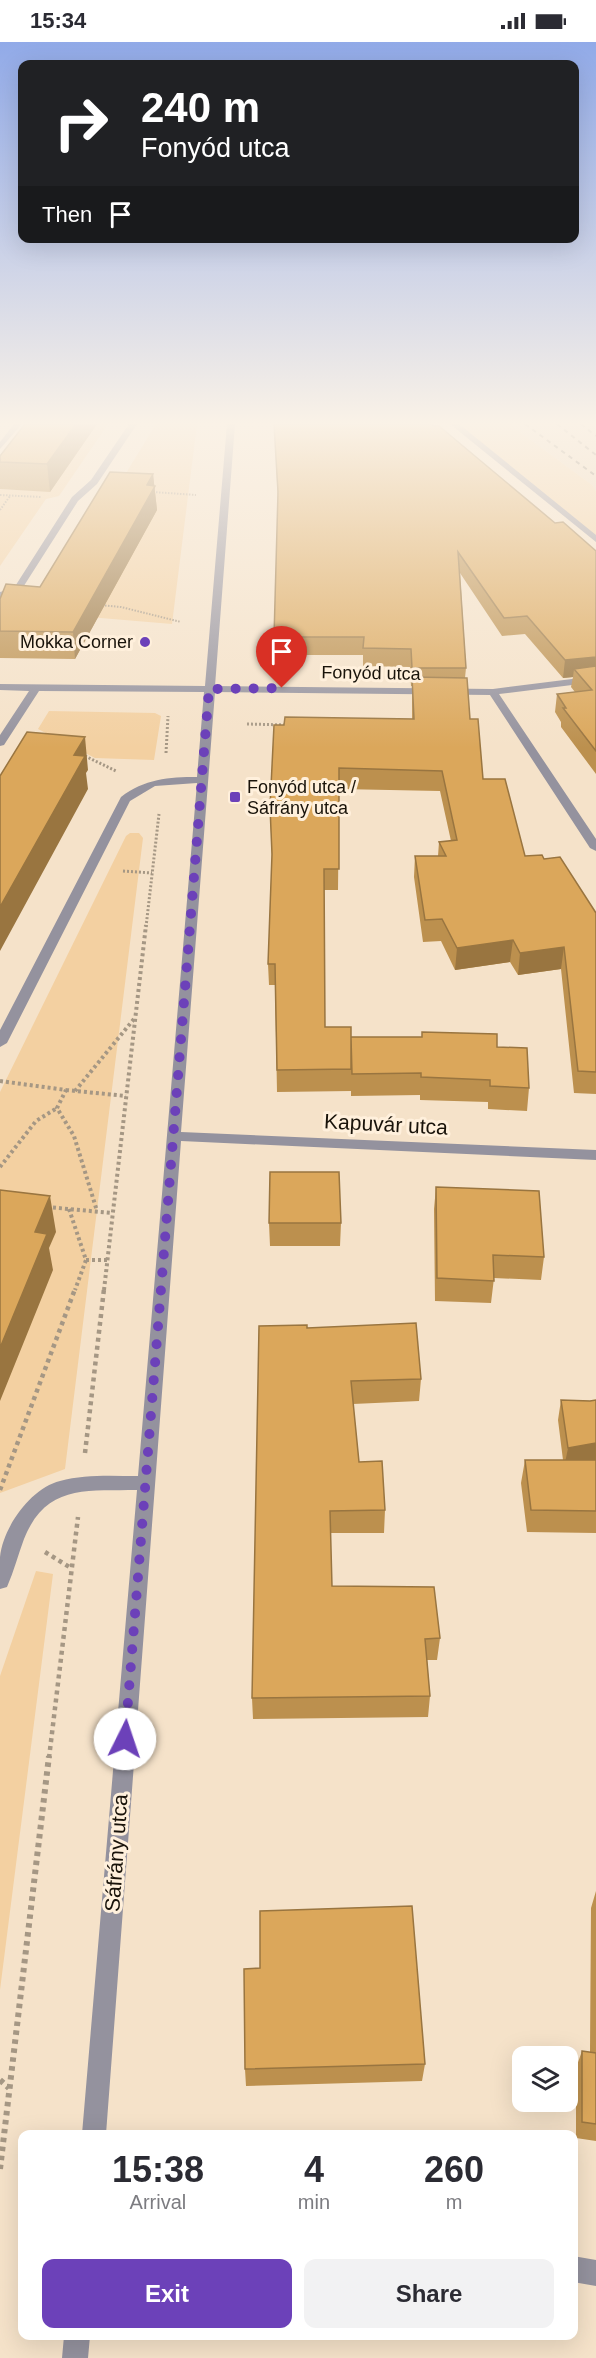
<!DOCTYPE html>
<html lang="en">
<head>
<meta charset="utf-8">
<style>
  body { margin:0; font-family:Helvetica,sans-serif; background:#f2f2f3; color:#2b2b33; height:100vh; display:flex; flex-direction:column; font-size:22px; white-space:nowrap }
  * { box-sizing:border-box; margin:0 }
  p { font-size:20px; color:#7c7c81 }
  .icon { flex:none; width:33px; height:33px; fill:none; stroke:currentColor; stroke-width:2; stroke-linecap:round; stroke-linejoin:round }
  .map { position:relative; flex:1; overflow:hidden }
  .sheet { position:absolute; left:18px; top:2088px; width:560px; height:210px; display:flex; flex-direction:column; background:#fff; border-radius:12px; box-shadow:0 6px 24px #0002 }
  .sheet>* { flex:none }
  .banner { position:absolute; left:18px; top:18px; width:561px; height:183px; border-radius:12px; box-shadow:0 6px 24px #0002; background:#202124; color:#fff; overflow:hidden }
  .buttons { position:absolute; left:512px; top:2004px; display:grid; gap:12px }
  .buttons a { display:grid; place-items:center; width:66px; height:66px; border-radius:12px; background:#fff; box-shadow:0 6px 24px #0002; font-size:30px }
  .pin { position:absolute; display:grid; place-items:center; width:51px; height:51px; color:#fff; margin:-62px -26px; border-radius:50% 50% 50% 0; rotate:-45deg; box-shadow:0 0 6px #0007 }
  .pin .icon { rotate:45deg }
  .me { position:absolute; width:66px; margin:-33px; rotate:4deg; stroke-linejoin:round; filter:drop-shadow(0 0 4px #0008) }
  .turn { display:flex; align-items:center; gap:21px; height:126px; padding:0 24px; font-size:27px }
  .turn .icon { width:78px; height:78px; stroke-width:2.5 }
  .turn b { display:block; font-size:42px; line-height:51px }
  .then { display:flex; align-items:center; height:57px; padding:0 24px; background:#0003; gap:12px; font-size:22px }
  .eta { display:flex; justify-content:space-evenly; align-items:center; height:102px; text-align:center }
  .eta b { font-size:36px; font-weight:700; line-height:42px }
  .action { display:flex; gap:12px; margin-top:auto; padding:12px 24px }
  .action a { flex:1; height:69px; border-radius:12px; background:#6c41b9; color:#fff; font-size:24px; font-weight:700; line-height:69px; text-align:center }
  .action a+a { background:#f2f2f3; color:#2b2b33 }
  .status { display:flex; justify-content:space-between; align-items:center; height:42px; padding:0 30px; background:#fff; direction:ltr }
  .status svg { height:16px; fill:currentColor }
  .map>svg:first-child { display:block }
</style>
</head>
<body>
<div class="status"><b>15:34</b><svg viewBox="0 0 49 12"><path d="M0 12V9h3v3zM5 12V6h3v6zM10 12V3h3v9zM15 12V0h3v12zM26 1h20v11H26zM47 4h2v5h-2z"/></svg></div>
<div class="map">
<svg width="596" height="2316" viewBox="0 0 596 2316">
  <rect width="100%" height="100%" fill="#f5e2c9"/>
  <path fill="#ebd4b6" d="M509,382H596V449L592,443Z"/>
  <path fill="#f3d0a1" d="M97,382H108L59,454L46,457L0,524V447L43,449Z
    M156,382H197L172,582L29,570L112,454Z
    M454,382H509L592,443L596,449V497Z
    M49,669L155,671L161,674L154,718L95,716L38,687Z
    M130,791H139L143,796L65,1427L0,1451V1050L126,794Z
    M36,1529L53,1532L0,1948V1634Z"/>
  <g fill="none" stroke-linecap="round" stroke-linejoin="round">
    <path stroke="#a59784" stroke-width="2" stroke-dasharray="1.5 1.5" stroke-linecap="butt" d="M153,450L196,453
      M0,453L41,455
      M0,468L10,454
      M99,563L121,565L181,580"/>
    <path stroke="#a59784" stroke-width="3" stroke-dasharray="2 2" stroke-linecap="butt" d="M247,682L288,683
      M166,711L168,674
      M85,714L116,729
      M123,829L152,831
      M146,885L159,772"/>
    <path stroke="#a59784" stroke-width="4" stroke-dasharray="3 3" stroke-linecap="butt" d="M0,1039L66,1048L57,1066L74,1094L97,1169
      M66,1048L126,1054
      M75,1049L134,977
      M0,1125L36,1079L57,1066
      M47,1165L112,1171
      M69,1167L86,1218L75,1248
      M86,1218H107
      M104,1248L146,883"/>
    <path stroke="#a59784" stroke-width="4.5" stroke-dasharray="4 4" stroke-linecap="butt" d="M85,1411L104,1247
      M0,1448L75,1247
      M45,1510L71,1526
      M49,1716L78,1475"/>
    <path stroke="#a59784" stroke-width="6" stroke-dasharray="4.5 4.5" stroke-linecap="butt" d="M0,2038L9,2046
      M0,2127L49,1714"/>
    <path fill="#94929e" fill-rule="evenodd" d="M14,382H22L0,407V400Z
      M129,382H137L97,442L78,459L20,550L0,556V550L14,546L72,455L91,438Z
      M227,382H235L215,644L493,647L596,634V640L499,652L596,797V809L590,806L490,653L215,650L181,1090L596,1108V1118L181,1099L106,2092H82L137,1448C86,1449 46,1442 24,1497C18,1513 14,1529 7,1545L0,1547C0,1537 0,1525 0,1515C3,1485 31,1446 60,1439C85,1432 112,1434 138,1434L197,741L155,744L130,759L7,1001L0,1005V988L121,755C144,737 169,735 197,735L204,650L39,649L4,703L0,704V693L29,649L0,648V642L205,644Z
      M450,382H459L596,493V500Z
      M573,2214L596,2218V2244L573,2240Z
      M64,2294H90L88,2316H62Z"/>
    <path stroke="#665c4d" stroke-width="2" stroke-dasharray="4.5 4.5" stroke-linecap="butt" d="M525,382L596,434
      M557,382L596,413
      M581,382L596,394"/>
  </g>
  <path fill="#bc904e" d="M97,382L50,450L0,447V414Z
    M274,382L555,481L596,509V732L561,685V680L555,670L557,652L575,650L571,645L573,635L563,636L525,592L502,594L460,531L466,626L465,636L470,677L483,737L525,814L544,817L596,871V1052L574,1051L561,927L518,933L510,920L455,928L441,899L423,900L414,835L415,814H438L439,800L451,799L440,749L339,747L338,848H324L325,985L351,998L497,1005L529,1046L527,1069L488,1067V1060L420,1058V1053L351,1054V1037V1049L277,1050L275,943H269L268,922L272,819L270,765L412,677V644H411L410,625L363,624V613H274L278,459Z
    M153,432L157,468L75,617L0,616V557L40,545Z
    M436,1145L544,1215L541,1238L494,1236L491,1261L435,1259L434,1167Z
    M269,1181H341L340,1204H270Z
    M307,1286L421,1337L419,1359L353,1362L359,1420L385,1468L384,1491H330L332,1544L440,1596L437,1618H427L430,1654L428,1675L253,1677L252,1656Z
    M561,1358L590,1359L596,1358V1491L527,1490L521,1441L525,1418H563L558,1378Z
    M596,1849V2099L576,2096V2026L582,2009L590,2010L591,1866Z
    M425,2022L422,2039L246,2044L245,2027Z"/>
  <path fill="#997540" d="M76,382H97L50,450L47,422Z
    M153,432L157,468L75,617L73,590Z
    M596,615V632L574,627L573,635L563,636L565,618Z
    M85,695L88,728L86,731L88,747L0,909V865L74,713Z
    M513,898L510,920L455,928L457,906Z
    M564,905L561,927L518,933L520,911Z
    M50,1154L56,1190L49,1206L53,1228L0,1359V1306L35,1190Z
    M596,1401V1420L564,1426L568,1406Z"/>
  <path fill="#dba75b" stroke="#997540" stroke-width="1.5" d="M25,382H76L47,422L0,420V414Z
    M274,382H431L434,384H439L555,481L563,480L596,509V615L565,618L527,574L504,576L458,510L466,626H412L411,607L363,606L364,595H274L278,450Z
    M110,430L153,432L147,443L155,444L73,590L0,589V557L6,542L40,545Z
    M596,624V709L563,666H566L557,652L592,648L574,627Z
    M412,635L467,636L470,677H478L483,737H505L525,814L542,813L544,817L560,815L596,871V1030L578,1029L564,905L520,911L513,898L457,906L442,877L425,878L415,814H446L439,800L457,798L442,729L339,726V827H324L325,985H351V1027L277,1028L275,922H268L272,812L270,765L274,683H284L285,675L414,677Z
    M27,690L85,695L74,713L85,714L0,865V734Z
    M422,990L497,992V1005L527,1006L529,1046L490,1044V1038L421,1035V1031L352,1032L351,995H422Z
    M270,1130H339L341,1181H269Z
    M436,1145L539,1149L544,1215L493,1213L494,1239L437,1236Z
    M0,1148L50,1154L35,1190L47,1192L0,1306Z
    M416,1281L421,1337L351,1339L359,1420L382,1419L385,1468L330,1469L332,1544L434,1545L440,1596L425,1597L430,1654L252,1656L259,1284L307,1283V1286Z
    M561,1358L590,1359L596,1358V1401L568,1406Z
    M525,1418H596V1469L531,1468Z
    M412,1864L425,2022L245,2027L244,1927L260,1926V1869Z
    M582,2009L596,2011V2082L582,2080Z"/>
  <linearGradient id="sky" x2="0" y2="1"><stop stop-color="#91aae8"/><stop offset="0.54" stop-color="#faf2e7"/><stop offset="1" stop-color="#faf2e7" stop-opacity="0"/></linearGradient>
  <rect width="596" height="706" fill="url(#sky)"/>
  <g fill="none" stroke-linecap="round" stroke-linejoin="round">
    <path stroke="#6c41b9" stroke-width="10" stroke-dasharray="0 18" d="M125,1697L209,647L282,646"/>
  </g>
  <g fill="#6c41b9" stroke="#fff0dc" stroke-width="2">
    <circle cx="145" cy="600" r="6"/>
    <rect x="229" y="749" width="12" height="12" rx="3"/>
  </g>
  <g text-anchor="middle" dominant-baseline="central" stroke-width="6" stroke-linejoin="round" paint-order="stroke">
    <g font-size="18" fill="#19130a" stroke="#fff0dc" text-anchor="end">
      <text x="133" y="600">Mokka Corner</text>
      <text x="247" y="745" text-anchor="start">Fonyód utca /<tspan x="247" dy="21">Sáfrány utca</tspan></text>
    </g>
    <g font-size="18" fill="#19130a" stroke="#fff0dc">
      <text transform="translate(371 631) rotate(1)">Fonyód utca</text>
    </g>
    <g font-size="21" fill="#19130a" stroke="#fff0dc">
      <text transform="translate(386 1082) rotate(3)">Kapuvár utca</text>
      <text transform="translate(116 1811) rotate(-86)">Sáfrány utca</text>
    </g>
  </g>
</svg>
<div class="buttons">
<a><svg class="icon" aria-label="layers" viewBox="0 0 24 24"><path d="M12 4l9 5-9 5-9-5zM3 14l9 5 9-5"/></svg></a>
</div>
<div class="pin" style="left:282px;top:646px;background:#d93025"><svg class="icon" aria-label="arrive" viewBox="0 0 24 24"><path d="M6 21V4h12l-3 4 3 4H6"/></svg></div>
<svg class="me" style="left:125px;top:1697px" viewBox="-20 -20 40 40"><circle r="19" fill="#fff"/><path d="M0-13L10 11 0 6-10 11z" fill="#6c41b9"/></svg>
<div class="banner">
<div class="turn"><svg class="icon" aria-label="right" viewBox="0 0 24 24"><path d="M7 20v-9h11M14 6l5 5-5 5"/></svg><div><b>240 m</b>Fonyód utca</div></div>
<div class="then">Then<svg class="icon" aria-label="arrive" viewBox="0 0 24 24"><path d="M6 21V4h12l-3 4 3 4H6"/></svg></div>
</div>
<section class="sheet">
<div class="eta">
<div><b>15:38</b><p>Arrival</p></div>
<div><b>4</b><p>min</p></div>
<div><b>260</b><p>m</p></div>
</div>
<div class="action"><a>Exit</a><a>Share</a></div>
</section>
</div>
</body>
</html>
